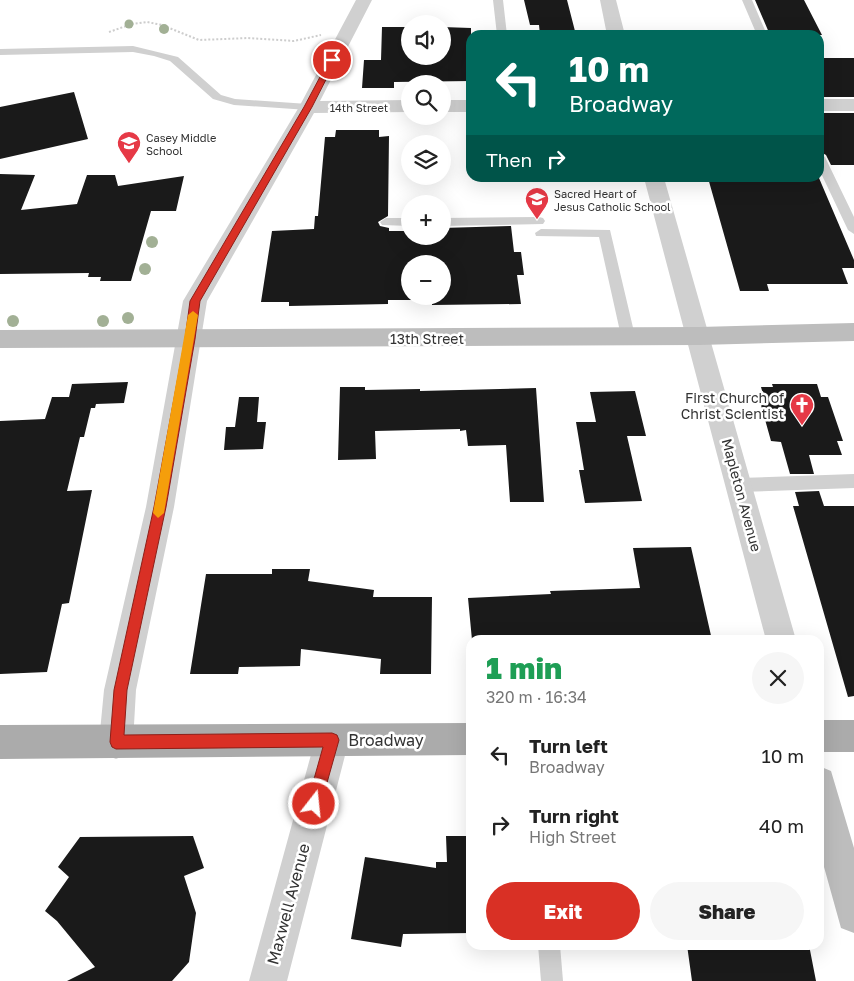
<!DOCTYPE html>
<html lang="en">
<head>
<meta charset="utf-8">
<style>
  body { margin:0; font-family:"Golos Text",sans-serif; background:#f6f6f6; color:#222; height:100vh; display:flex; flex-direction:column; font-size:19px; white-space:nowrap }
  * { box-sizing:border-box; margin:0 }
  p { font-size:16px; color:#767676 }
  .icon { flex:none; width:28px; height:28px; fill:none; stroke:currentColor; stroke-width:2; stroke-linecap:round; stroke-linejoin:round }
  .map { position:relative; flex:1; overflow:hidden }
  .panel { position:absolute; left:466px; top:635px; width:358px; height:315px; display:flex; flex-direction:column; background:#fff; border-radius:15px; box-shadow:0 5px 20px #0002 }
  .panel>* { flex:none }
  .top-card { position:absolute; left:466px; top:30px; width:358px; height:152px; border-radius:15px; box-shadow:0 5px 20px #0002; background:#00695c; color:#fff; overflow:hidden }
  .buttons { position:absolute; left:401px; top:15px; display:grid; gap:10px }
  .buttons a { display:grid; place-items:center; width:50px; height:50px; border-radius:50%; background:#fff; box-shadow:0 5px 20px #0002; font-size:25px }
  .pin { position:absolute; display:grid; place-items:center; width:42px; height:42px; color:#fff; margin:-21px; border:2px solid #fff; border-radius:50%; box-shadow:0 1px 5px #0007 }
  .me { position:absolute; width:55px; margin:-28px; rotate:16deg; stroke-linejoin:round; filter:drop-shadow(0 0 4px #0008) }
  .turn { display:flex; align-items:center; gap:18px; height:105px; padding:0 20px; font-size:22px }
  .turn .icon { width:65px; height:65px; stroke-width:2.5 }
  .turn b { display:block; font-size:35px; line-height:42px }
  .then { display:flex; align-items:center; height:48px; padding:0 20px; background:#0003; gap:10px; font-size:19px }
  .round { display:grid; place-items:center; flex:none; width:52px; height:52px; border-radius:26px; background:#f6f6f6 }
  .summary { display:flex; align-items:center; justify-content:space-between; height:85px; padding:0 20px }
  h1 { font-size:30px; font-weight:800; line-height:38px; color:#1e9e55 }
  .cta { display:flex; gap:10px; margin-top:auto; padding:10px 20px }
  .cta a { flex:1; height:58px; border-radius:30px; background:#d93025; color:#fff; font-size:20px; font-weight:800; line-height:58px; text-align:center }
  .cta a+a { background:#f6f6f6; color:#222 }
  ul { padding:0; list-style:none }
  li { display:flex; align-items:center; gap:15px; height:70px; padding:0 20px }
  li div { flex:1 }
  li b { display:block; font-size:19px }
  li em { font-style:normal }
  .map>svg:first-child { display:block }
</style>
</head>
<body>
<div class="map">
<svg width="854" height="981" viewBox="0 0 854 981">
  <rect width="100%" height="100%" fill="#fff"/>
  <path fill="#1a1a1a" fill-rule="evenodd" d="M524,0H567L576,35H540L539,25H530Z
    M755,0H804L822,35H770Z
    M382,27H410V56H442V27L471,28V81L394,82V88H362L364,60H381Z
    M819,58H854V97H819Z
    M74,92L88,139L0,159V107Z
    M819,113H854V165H831L826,155L819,151Z
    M336,130H379V137L389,136L388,216L378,222L380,226L389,228V231H410V236H442V228L511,226L514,252H521L524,275H517L521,304L432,305V300H388V304L289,306V302H261L272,231L314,229L315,216H318L325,137H335ZM410,264H442V296H410Z
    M0,174L35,175L21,210L77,204L87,175H115L118,186L184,176L176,211H151L131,281H100L101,277H88L89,273L0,274Z
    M708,178H819L854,260V268H842L848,284H767L769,291H740Z
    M128,382L124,403L96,404L95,408H91L84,437H80L67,491L92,490L69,603L62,604L47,672L0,674V421L45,419L52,397H69L72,384Z
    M772,384H817L821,397H828L843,441H837L842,455H809L814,474H790L781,442L771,441L759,398H764L761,387H773Z
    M340,387H365V390L420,389V391L536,388L544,502H510L506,445L468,446L466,430L460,431V429L375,431L376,459L338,460Z
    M635,391L646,436H627L642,501L585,503L579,470H584L576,422H596L590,392Z
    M239,397H259L257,422H266L263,449L224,450L226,427H235Z
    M819,491L824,506H854V696L848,697L793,506H799L795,492Z
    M691,547L712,640H472L468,598L551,594L550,591L640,588L633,548Z
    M272,569H310L308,581L374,590L373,597H432L431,674H380L381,659L301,649L300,666L239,667L238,674H190L206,574H272Z
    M193,836L204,868L184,876L196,913L189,962L172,981H67L95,967L57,921L45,911L69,877L58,867L80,837Z
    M446,836H471V933L403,934L401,947L351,939L365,857L436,868V862H447Z
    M687,945H809L816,981H692Z"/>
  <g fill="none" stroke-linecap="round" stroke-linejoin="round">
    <path stroke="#cdcdcd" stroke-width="2" stroke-dasharray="2 2" stroke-linecap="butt" d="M109,32L132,24L147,22L162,25L199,40L248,38L294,41L321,35"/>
    <path fill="#d0d0d0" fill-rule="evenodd" d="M493,0H503L507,35H497Z
      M742,0H752L767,35H757Z
      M133,46L178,57L221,95L235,99L308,104L314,107L308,110L234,105L213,99L170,61L154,56L133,52L0,55V49Z
      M819,153L825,157L854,217V234L848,230L819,169Z
      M539,217L543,218L545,221L543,224L442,226V218Z
      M386,218H410V226L382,225L380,222Z
      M541,229L610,230L635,336L633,340H623L621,336L599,237L536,236L535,233Z
      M854,474V488L739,492L733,490L731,485L733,480L739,478Z
      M538,945H560L563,981H541Z"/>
    <path fill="#d0d0d0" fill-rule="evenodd" d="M356,0H372L320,101L410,100V112L314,113L207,301L174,507L136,690L133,742L128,754L116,759L104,754L99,742L104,690L146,507L183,301L299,107Z
      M600,0H616L625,35H607Z
      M819,99H854V111H819Z
      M442,100H471V112H442Z
      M644,178H664L796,640H766Z
      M332,724L344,728L349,740L287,981H249L315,740L320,728Z"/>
    <path fill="#bdbdbd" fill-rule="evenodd" d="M854,323V341L699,345L0,348V330L699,327Z
      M819,766L831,771L854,848V933L841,928L819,849Z"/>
    <path fill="#ababab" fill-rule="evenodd" d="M819,720H854V752H819Z
      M471,723V755L0,759V725Z"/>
  </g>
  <g fill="#a2b095">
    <circle cx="129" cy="24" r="4.5"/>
    <circle cx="164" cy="29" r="5"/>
    <circle cx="152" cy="242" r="6"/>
    <circle cx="145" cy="269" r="6"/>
    <circle cx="128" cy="318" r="6"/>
    <circle cx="13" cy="321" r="6"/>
    <circle cx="103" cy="321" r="6"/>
  </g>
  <path fill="#d93025" stroke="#8d1f18" d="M332,58L336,60L312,107L200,301L195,339L166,507L127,690L124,735L332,733L337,735L339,740L321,804L319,810L314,812L309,810L307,804L323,747L116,749L112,747L110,742L114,690L154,507L185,339L190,301L304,107L329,60Z"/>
  <path fill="#f59e0b" d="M193,311L198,315L164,513L158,518L153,513L188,315Z"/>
  <defs>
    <g id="school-pin" transform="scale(1.25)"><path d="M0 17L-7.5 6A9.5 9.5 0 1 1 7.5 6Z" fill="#e63946" stroke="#fff"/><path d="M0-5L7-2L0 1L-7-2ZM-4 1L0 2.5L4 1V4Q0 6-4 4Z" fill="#fff"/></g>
    <g id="church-pin" transform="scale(1.25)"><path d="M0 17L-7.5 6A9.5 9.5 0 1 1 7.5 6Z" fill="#e63946" stroke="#fff"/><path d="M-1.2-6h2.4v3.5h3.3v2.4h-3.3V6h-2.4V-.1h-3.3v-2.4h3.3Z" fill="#fff"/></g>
  </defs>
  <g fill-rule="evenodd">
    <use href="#school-pin" x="129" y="143"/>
    <use href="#school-pin" x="537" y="199"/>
    <use href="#church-pin" x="802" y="405"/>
  </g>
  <g text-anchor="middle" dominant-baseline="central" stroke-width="5" stroke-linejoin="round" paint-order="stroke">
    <g font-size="11" fill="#333" stroke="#fff">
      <text x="359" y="107">14th Street</text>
    </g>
    <g font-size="11" fill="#333" stroke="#fff" text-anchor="start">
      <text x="146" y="137">Casey Middle<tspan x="146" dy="13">School</tspan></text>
      <text x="554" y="193">Sacred Heart of<tspan x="554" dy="13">Jesus Catholic School</tspan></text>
    </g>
    <g font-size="14" fill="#333" stroke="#fff">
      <text x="427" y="338">13th Street</text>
      <text transform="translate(742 495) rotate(75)">Mapleton Avenue</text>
    </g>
    <g font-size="14" fill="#333" stroke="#fff" text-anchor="end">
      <text x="784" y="397">First Church of<tspan x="784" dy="16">Christ Scientist</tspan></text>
    </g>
    <g font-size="16" fill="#333" stroke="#fff">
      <text x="386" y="740">Broadway</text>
      <text transform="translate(288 904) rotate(-75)">Maxwell Avenue</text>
    </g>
  </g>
</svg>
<div class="buttons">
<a><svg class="icon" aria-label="sound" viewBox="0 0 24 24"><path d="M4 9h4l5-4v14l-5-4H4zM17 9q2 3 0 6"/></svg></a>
<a><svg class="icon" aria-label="search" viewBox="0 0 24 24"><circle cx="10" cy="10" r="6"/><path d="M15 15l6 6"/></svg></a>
<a><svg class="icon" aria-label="layers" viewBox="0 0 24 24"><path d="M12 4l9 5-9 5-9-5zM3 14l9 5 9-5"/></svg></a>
<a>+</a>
<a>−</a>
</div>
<div class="pin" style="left:332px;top:60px;background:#d93025"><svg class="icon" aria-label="arrive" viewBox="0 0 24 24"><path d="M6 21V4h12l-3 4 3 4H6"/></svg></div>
<svg class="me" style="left:314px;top:804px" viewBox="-20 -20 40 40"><circle r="17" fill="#d93025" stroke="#fff" stroke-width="3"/><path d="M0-11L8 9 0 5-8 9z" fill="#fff"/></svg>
<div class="top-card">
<div class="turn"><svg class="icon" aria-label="left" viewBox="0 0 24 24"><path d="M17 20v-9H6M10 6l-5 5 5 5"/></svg><div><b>10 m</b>Broadway</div></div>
<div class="then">Then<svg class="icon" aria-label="right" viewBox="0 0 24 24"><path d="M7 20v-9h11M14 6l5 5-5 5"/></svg></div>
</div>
<section class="panel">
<div class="summary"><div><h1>1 min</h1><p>320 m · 16:34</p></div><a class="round"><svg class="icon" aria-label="close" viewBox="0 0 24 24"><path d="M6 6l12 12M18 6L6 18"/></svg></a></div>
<ul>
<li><svg class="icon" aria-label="left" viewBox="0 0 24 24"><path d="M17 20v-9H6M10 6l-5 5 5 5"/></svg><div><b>Turn left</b><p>Broadway</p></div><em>10 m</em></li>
<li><svg class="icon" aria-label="right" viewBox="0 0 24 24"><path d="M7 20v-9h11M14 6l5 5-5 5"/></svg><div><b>Turn right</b><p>High Street</p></div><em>40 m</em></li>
</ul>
<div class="cta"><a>Exit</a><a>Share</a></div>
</section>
</div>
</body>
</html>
